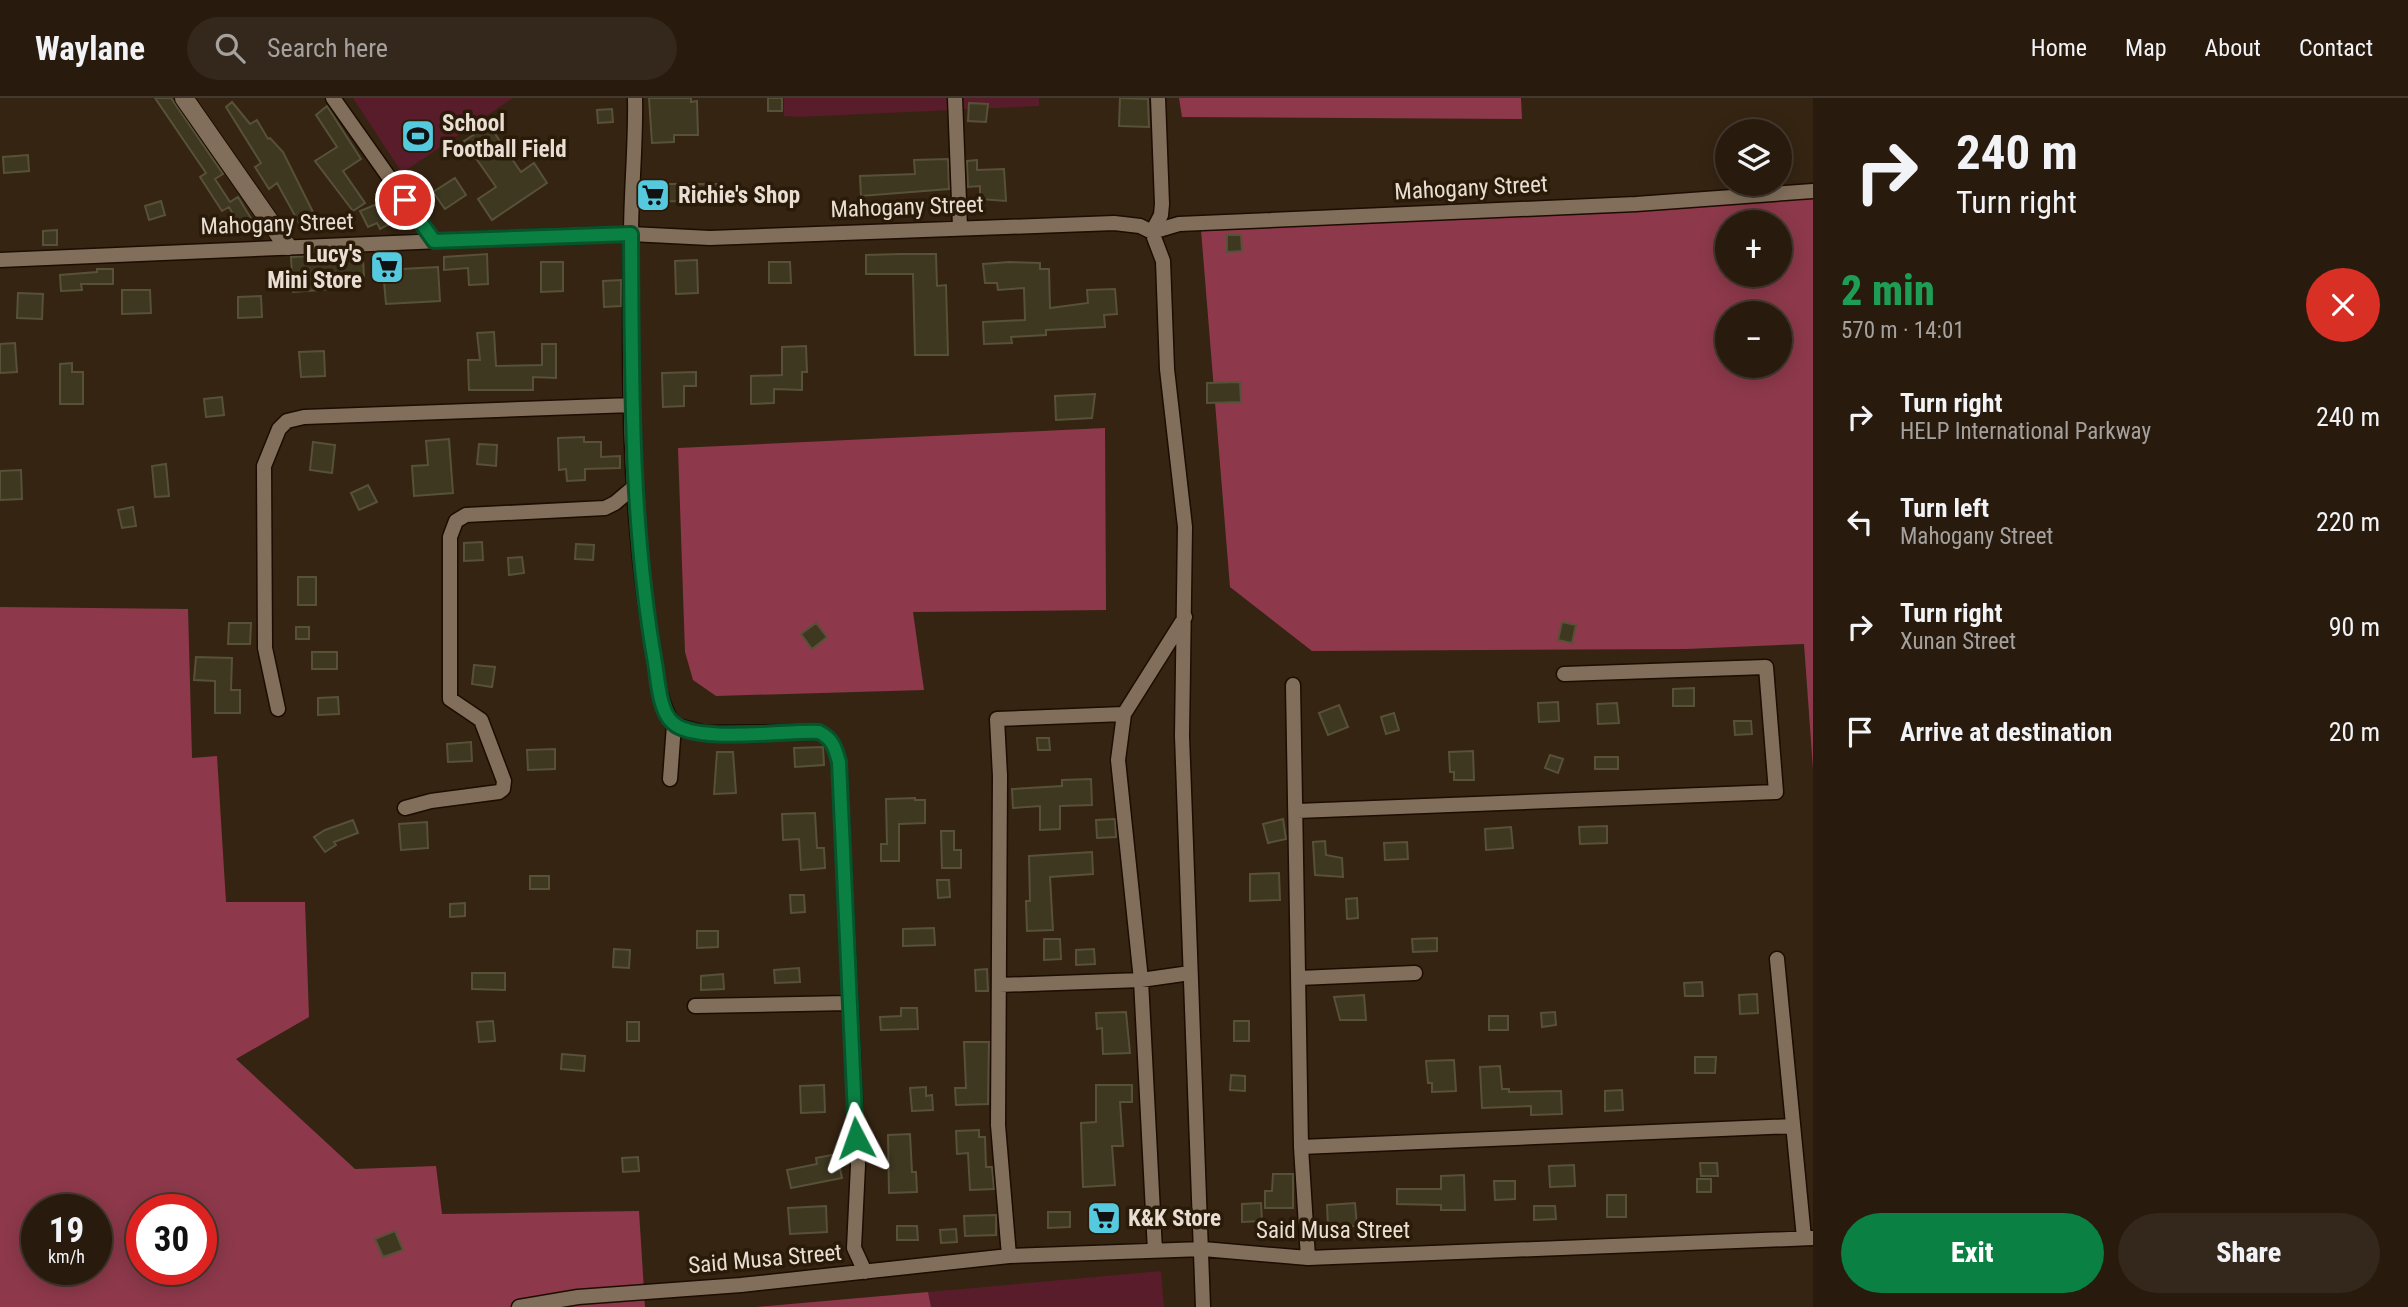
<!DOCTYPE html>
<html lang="en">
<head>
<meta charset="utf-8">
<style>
  body { margin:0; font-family:"Roboto Condensed",sans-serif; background:#34281c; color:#f1f3f6; height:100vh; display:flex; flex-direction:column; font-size:26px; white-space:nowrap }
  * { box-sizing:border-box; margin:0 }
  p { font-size:23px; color:#a5a19e }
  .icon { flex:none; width:38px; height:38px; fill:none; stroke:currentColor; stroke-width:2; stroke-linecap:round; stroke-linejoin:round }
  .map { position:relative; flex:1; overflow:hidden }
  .sheet { display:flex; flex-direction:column; background:#281b0e; width:595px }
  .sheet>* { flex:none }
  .hud { background:#281b0e; color:#f1f3f6; overflow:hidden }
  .buttons { position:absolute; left:1715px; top:21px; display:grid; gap:14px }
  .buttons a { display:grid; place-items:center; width:77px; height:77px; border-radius:50%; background:#281b0e; box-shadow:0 4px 18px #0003,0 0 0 2px #44392e; font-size:35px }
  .speed { position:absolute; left:21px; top:1096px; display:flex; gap:14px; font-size:35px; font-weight:700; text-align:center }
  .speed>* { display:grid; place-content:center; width:91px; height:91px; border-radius:50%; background:#281b0e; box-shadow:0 4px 18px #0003,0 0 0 2px #44392e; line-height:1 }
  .speed small { font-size:18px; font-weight:400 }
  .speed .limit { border:10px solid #d22; background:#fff; color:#111 }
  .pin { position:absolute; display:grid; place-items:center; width:60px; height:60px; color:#fff; margin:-30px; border:4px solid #fff; border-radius:50%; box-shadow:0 2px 7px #0007 }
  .me { position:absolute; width:77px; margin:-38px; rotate:356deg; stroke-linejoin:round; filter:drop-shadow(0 0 5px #0008) }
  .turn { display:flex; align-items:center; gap:24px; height:147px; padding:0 28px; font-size:32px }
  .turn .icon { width:91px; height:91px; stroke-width:2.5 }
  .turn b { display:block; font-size:49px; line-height:60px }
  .round { display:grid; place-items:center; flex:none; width:74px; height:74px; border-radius:37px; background:#34281c }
  .head { display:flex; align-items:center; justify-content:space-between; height:119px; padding:0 28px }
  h1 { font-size:42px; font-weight:800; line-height:52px; color:#1e9e55 }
  .cta { display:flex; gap:14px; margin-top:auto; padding:14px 28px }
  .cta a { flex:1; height:80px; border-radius:42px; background:#0b8043; color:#fff; font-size:28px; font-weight:800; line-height:80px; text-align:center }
  .cta a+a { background:#34281c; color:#f1f3f6 }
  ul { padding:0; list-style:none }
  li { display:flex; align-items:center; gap:21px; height:105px; padding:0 28px }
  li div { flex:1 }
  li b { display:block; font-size:26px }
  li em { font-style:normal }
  header { display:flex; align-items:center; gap:42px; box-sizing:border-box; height:98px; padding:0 35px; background:#281b0e; border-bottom:2px solid #44392e }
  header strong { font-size:33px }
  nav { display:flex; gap:38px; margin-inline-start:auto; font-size:24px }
  .search { width:490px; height:63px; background:#34281c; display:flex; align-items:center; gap:18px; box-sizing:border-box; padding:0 24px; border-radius:38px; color:#a5a19e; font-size:26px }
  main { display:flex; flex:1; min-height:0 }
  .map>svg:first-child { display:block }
</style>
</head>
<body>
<header>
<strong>Waylane</strong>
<div class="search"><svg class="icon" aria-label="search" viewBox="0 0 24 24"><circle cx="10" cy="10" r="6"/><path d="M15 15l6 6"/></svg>Search here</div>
<nav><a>Home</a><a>Map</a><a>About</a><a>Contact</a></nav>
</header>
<main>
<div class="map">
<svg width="1813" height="1209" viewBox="0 0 1813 1209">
  <rect width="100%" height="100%" fill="#352412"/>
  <path fill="#591c2a" d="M353,0H513L402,75Z
    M784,0H1039V8L799,19L784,18Z
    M1161,1173L1164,1209H929L928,1194Z"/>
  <path fill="#8d394b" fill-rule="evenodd" d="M1179,0H1521L1522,21L1182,19Z
    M1813,98V671L1804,546L1686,551L1312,553L1230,489L1201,132ZM1727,124H1780V177H1727ZM1727,215H1780V268H1727Z
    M1105,330L1106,512L913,514L924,592L716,598L693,582L685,554L678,350Z
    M0,509L188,511L192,660L217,658L226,804H305L309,919L236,961L355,1071L436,1068L442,1116L639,1113L645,1209H0ZM37,1111H96V1171H37ZM142,1111H201V1171H142Z
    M928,1194L931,1209H756Z"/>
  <path fill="#3e3821" stroke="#575138" stroke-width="2" d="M155,0H171L223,76L215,81L230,104L238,99L255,127L242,131L229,109L222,113L200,79L206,75Z
    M649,0H691V4L697,3L698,37H674V44L652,45Z
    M768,0H782V13H768Z
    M1120,0L1148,1L1149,29L1119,28Z
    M232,4L250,26L257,22L268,41L270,40L283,54L319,126L304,134L277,85L269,91L255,69L261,65L226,9Z
    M969,5L988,6L986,24L968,23Z
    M327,8L361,61L343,73L365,105L353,113L315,63L337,49L316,17Z
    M612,11L613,24L598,25L597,12Z
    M489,27L521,74L534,65L547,85L492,122L478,101L496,89L464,43Z
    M28,57L29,73L4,75L3,59Z
    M948,61L949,91L861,98L860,78L915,76L914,62Z
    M977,62V72L1004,71L1006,103L980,101V88L968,89L967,63Z
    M455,80L466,97L445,111L433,94Z
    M647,86H717L718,104L680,107V103L648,104Z
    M392,100L405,118L380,131L377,125L368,129L360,113Z
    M161,103L165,117L149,122L145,108Z
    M57,132V147H43V133Z
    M1227,137H1241L1242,153L1227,154Z
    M487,156L488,186L469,187L468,170L444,172V159Z
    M900,156H936L937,188L946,187L948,257H915L913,176H866V157Z
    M331,157L332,162L363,161L364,178L333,180L334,191L293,194L291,159Z
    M697,162L698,195L676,196L675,163Z
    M541,164H563V193L541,194Z
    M769,164H790L791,185H769Z
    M1009,164L1040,165V171H1049L1050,210L1088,205L1087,192L1115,191L1117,216L1104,217L1105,229L1046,232V237L1011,239L1012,245L984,246L983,224L1025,222L1024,190L998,192L997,185H985L983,166Z
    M438,169L440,203L386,206L383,172Z
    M97,171H113V186H81L82,192L61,193L60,177L97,174Z
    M621,182V208L604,209L603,183Z
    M122,192H150L151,215L122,216Z
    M18,195L43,196L42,221L17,220Z
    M261,198L262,219L238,220V199Z
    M494,234L496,268L542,267V246H556V280L533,279V292H469L468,262H480L477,235Z
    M15,245L17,274L0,275V246Z
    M806,248L807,274H802V292L774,291V305L751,306V278L782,277V249Z
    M324,253L325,278L301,279L299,254Z
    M72,265V274H83V306H60V266Z
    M696,274V288H684V308L663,309L662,275Z
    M1240,284L1241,304L1207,305V285Z
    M1095,296L1092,320L1056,322L1055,298Z
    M222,299L224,317L206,319L204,301Z
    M584,339V344H601V359L620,358V370L585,371V382L567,383L566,371L559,372L558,340Z
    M449,341L453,395L414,398L412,368L428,367L426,343Z
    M313,344L335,347L332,375L310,372Z
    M479,346L497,347L496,368L477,366Z
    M166,366L169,398L155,399L152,368Z
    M21,372L22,401L0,402V373Z
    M368,387L377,404L359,412L351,395Z
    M133,409L136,428L122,430L118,412Z
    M482,444L483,462L464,463V445Z
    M576,446L594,447L593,462L575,461Z
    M522,459L524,475L509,477L508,460Z
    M298,479H316V507H298Z
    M1562,524L1576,527L1572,545L1558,542Z
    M229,525H251L250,546H228Z
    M816,525L827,539L812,551L801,536Z
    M296,529H309V541H296Z
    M312,554H337V571H312Z
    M196,559L232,560L231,592H240V615H215V583L194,582Z
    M474,567L495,569L492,589L472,586Z
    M1694,590V608H1673V591Z
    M338,599L339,616L318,617V600Z
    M1558,604L1559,623L1539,624L1538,605Z
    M1617,605L1619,625L1598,626L1597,606Z
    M1339,607L1348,629L1328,637L1319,615Z
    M1394,615L1399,632L1386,636L1381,619Z
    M1734,623H1751L1752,636L1735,637Z
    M1037,640H1049L1050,652H1038Z
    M471,644L472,663L448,664L447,646Z
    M823,649L824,667L795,669L794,650Z
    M555,651V671L528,672L527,652Z
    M1473,653L1474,682H1454V674H1450L1449,654Z
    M717,654H733L736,695L714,696Z
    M1550,657L1563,661L1558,675L1545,670Z
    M1595,659H1618V671H1595Z
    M1091,681L1092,707L1060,708V731L1040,732V708L1013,710L1012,691L1062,688V682Z
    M915,700V702H925V725L899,726V763H881V746H887L886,701Z
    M815,715L817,750H824L825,770L801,772L799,741L783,742L782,716Z
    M1115,721L1116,739L1097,740L1096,722Z
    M1283,721L1286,741L1268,745L1263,726Z
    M353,722L358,735L334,744L336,747L325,754L314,739L325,732Z
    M427,724L428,750L401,752L399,726Z
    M1607,728V745L1580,746L1579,729Z
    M1511,729L1513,750L1486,752L1485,731Z
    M941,733H954V752H961V770H942Z
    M1325,743L1326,757L1342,760L1343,779L1315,777L1313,744Z
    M1407,744L1408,761L1385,762L1384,745Z
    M1092,754L1093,776L1050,779L1053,832L1027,833L1026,803H1030L1029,758Z
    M1279,775L1280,802L1250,803V776Z
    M530,778H549V791H530Z
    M937,782H949L950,799L938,800Z
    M790,797H804L805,814L791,815Z
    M1357,800L1358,820L1347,821L1346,801Z
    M465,805V818L450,819V806Z
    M934,830L935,847L903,848V831Z
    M697,833H718V849L697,850Z
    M1437,840V853L1413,854L1412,841Z
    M1044,841H1060L1061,861L1044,862Z
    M614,851L630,852L629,870L613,869Z
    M1094,851L1095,866L1076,867V852Z
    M799,870L800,884L775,885L774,872Z
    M987,871L988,893H976L975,872Z
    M472,875H505V892L472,891Z
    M723,876L724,891L701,892V878Z
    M1702,884L1703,898H1685L1684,885Z
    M1757,896L1758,915L1740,916L1739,897Z
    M1364,897L1366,922H1340L1334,899Z
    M901,910H917L918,931L881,932L880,919L901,918Z
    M1126,914L1130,955L1103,956L1102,930L1097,931L1096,915Z
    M1555,914L1556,927L1542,929L1541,915Z
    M1489,918H1508V932H1489Z
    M493,923L495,943L479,944L477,924Z
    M1234,923H1249V943H1234Z
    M627,924H639V943H627Z
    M964,944H989L988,1006L956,1007L955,990H966Z
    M562,956L585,958L584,973L561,971Z
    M1695,959H1716L1715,975H1695Z
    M1454,962L1456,993L1432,994V985H1428L1426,963Z
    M1500,968L1502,991H1509V994L1561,993L1562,1016L1531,1017V1008L1482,1010L1480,969Z
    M1231,977L1245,978V993L1230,992Z
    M824,987L825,1014L801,1015L800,988Z
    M1096,987H1132V1004H1120L1123,1048H1112L1115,1087L1083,1089L1081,1025L1096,1024Z
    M926,989V998L932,997L933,1012L912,1013L910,990Z
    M1622,992L1623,1012L1605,1013V993Z
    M979,1032V1039H985L986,1069H992L994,1091L970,1092L968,1055L957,1056L956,1033Z
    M910,1036L912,1074H916L917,1094L889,1095L888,1037Z
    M837,1056L842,1080L791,1090L787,1072L817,1066L816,1060Z
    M638,1059L639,1073L623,1074L622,1060Z
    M1700,1065H1717L1718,1078H1701Z
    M1574,1067L1575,1088L1550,1089L1549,1068Z
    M1273,1076H1293V1110H1265V1093H1272Z
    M1464,1077L1465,1112H1441V1107L1397,1106V1091H1441V1078Z
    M1697,1081H1711V1094H1697Z
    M1494,1083H1515V1101L1495,1102Z
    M1607,1097H1626V1119H1607Z
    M1261,1105L1262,1123L1242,1124V1106Z
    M1355,1105L1357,1128L1328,1129L1327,1107Z
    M826,1108L827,1134L790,1136L788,1110Z
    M1534,1108H1555L1556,1121L1534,1122Z
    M1048,1114H1070V1129L1048,1130Z
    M996,1117V1137L965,1138L964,1118Z
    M897,1128H917L918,1142H897Z
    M956,1131L957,1144L941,1145L940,1132Z
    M395,1133L403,1152L383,1159L375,1141Z"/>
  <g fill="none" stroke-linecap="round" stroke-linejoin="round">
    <g stroke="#1c0d00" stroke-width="17">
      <path id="minor" d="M333,0L434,143
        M635,0C636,46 631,92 631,138C629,271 628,409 651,540C656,569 657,603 674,627L670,681
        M955,0L960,129
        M1152,134L1163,163L1167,271L1185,429L1182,638L1203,1209
        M1152,134L1161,117L1162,106L1158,0
        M0,162L559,138L631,136L710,140L1114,125L1140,128L1152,134L1179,126L1636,106L1813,93
        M1293,587L1301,1049L1308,1160
        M278,611L265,550L264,368L279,331L287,323L304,319L632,307
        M674,627L705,635L819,634C833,641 835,650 839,664L858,1067L854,1150L865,1174
        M405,710L431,703L499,694L503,691L504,683L481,622L450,601V439L456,423L466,417L605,410L615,405L635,388
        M1297,713L1776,694L1766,569L1564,576
        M1777,861L1804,1140
        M1299,880L1415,875
        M999,887L1141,882L1190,875
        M695,908L848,905
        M1301,1049L1793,1028
        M1155,1153L1141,882L1118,662L1124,616L1185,519
        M1009,1158L998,1027L1000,678L997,621L1124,616
        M519,1209L578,1199L741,1187L1009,1158L1203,1151L1308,1160L1813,1140"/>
    </g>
    <g stroke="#1c0d00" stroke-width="20">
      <path id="tertiary" d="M184,0L287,148"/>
    </g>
    <use href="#minor" stroke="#826f5b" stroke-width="14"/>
    <use href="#tertiary" stroke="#826f5b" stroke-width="18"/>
  </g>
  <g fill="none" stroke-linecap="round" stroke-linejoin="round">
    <g stroke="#07532c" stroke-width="18">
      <path id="route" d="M405,102L434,143L631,136C632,279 630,423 655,565C658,582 659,613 673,625C696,646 787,632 819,634C833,641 835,650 839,664L856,1040"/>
    </g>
    <use href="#route" stroke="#0b8043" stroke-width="12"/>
  </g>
  <defs>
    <g id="stadium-square" transform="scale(1.75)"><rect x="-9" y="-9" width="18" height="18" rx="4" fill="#55cadf" stroke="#2a1b09"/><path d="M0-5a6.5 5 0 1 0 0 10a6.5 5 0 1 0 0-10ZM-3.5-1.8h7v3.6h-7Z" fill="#111"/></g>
    <g id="supermarket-square" transform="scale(1.75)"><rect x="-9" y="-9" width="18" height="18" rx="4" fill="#55cadf" stroke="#2a1b09"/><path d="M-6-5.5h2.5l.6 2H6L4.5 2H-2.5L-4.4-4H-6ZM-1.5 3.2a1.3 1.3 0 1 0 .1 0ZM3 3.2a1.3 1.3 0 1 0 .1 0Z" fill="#111"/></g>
  </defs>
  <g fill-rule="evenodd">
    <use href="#stadium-square" x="418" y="38"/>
    <use href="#supermarket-square" x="653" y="97"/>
    <use href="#supermarket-square" x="387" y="169"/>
    <use href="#supermarket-square" x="1104" y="1120"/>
  </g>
  <g text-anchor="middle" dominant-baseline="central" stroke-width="7" stroke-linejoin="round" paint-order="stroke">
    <g font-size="23" font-weight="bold" fill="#e9ded3" stroke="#2a1b09" text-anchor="start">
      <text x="442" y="25">School<tspan x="442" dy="26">Football Field</tspan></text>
      <text x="678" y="97">Richie's Shop</text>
      <text x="362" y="156" text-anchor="end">Lucy's<tspan x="362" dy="26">Mini Store</tspan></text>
      <text x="1128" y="1120">K&amp;K Store</text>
    </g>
    <g font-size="23" fill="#e9ded3" stroke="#2a1b09">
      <text transform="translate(1471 90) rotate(-3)">Mahogany Street</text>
      <text transform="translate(907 109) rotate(-2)">Mahogany Street</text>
      <text transform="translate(277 126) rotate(-2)">Mahogany Street</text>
      <text x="1333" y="1132">Said Musa Street</text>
      <text transform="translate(765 1161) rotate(-5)">Said Musa Street</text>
    </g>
  </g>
</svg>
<div class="buttons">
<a><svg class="icon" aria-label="layers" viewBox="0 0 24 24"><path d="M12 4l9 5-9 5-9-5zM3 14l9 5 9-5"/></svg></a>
<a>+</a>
<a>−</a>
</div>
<div class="speed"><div>19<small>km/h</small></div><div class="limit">30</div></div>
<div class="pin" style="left:405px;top:102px;background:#d93025"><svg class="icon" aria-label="arrive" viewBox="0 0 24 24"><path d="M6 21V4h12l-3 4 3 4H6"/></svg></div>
<svg class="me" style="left:856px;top:1040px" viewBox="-20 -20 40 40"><path d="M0-17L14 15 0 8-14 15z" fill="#0b8043" stroke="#fff" stroke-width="4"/></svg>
</div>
<section class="sheet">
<div class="hud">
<div class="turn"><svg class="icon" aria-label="right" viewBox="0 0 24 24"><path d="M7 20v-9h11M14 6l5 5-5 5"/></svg><div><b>240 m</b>Turn right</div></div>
</div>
<div class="head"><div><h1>2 min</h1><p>570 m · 14:01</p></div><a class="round" style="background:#d93025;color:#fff"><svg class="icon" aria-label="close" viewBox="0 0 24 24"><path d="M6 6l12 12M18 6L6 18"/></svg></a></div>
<ul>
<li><svg class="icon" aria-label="right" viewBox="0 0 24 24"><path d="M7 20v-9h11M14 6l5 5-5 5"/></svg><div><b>Turn right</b><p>HELP International Parkway</p></div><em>240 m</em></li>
<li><svg class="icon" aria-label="left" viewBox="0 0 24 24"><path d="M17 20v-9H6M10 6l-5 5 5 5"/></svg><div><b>Turn left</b><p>Mahogany Street</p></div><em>220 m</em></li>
<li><svg class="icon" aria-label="right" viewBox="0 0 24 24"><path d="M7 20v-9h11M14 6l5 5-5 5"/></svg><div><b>Turn right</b><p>Xunan Street</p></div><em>90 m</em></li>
<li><svg class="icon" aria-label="arrive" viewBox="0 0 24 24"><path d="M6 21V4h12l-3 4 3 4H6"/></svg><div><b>Arrive at destination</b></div><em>20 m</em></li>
</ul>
<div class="cta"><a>Exit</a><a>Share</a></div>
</section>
</main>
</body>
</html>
